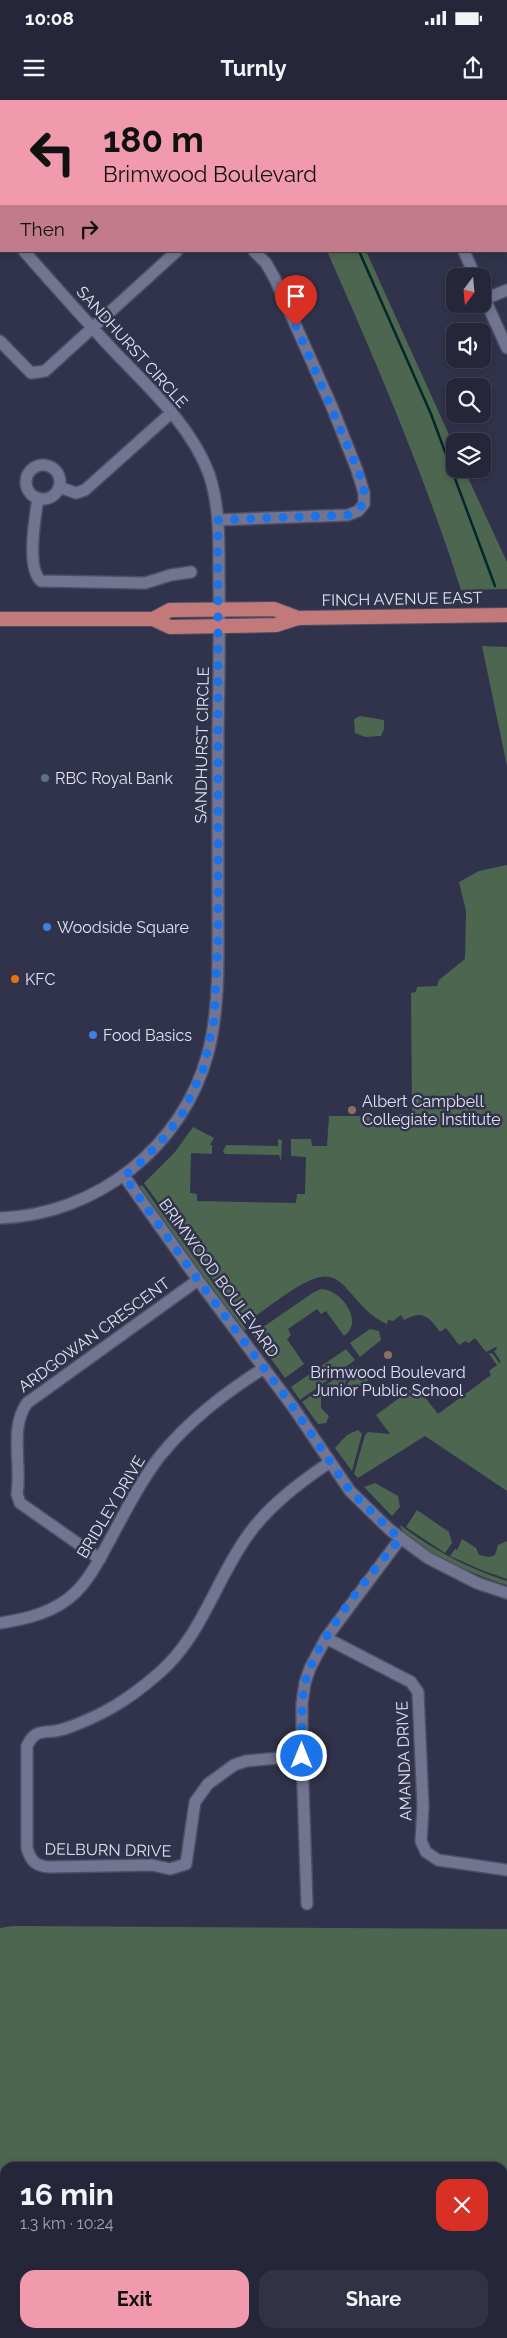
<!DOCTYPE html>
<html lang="en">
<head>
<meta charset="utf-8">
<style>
  body { margin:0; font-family:Raleway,sans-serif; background:#313244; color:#f1f3f6; height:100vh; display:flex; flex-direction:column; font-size:19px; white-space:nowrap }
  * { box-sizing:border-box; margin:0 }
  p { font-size:16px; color:#a3a5ae }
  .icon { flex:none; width:28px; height:28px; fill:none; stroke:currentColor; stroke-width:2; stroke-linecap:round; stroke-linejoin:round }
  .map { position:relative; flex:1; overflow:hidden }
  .details { position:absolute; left:0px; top:2062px; width:508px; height:176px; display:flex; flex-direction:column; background:#252639; border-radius:15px 15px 0 0; box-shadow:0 2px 8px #0003,0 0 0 1px #424353 }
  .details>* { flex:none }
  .top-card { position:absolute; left:0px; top:0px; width:508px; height:152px; box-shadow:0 2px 8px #0003,0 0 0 1px #424353; background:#f29aad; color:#111; overflow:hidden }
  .needle { width:32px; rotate:196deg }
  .controls { position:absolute; left:446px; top:168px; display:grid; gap:10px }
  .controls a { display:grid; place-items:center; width:45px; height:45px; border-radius:10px; background:#252639; box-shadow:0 2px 8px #0003,0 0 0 1px #424353; font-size:25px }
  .pin { position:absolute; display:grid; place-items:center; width:42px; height:42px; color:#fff; margin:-51px -21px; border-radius:50% 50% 50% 0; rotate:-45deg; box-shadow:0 0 5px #0007 }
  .pin .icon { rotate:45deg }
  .me { position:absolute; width:55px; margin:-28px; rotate:0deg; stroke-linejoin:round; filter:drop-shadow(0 0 4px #0008) }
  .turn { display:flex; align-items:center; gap:18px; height:105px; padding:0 20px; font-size:22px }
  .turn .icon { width:65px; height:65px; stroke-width:2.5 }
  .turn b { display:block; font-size:35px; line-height:42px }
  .then { display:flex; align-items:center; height:48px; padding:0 20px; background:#0003; gap:10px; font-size:19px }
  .round { display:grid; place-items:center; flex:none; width:52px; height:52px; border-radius:15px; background:#313244 }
  .head { display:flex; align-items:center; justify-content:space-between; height:85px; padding:0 20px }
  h1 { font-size:30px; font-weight:700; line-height:38px }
  .primary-button { display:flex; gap:10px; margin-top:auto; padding:10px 20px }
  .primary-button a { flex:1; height:58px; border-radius:15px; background:#f29aad; color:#111; font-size:20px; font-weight:700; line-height:58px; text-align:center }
  .primary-button a+a { background:#313244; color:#f1f3f6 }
  .status { display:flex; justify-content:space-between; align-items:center; height:35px; padding:0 25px; background:#252639; direction:ltr }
  .status svg { height:14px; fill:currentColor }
  header { display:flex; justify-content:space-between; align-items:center; height:65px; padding:0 20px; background:#252639; font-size:22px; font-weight:700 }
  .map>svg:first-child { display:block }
</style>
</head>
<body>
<div class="status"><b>10:08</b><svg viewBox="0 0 49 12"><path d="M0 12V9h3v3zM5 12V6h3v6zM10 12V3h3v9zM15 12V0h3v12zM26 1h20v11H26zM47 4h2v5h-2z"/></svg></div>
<header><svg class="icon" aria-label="menu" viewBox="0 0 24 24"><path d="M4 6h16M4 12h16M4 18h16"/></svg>Turnly<svg class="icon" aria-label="share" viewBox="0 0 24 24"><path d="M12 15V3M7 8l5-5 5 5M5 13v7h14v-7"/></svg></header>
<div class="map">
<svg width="507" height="2238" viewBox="0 0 507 2238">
  <rect width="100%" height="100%" fill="#31334c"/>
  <path fill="#4d664f" d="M0,0H268L1,1L0,28Z
    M327,151H366L455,348V369H464L507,462V489L461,490C424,374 376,262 327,151Z
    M482,546L507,547V666Z
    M360,616L384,620V629L381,636L365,637L355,633L354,619Z
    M507,765V1391L425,1336L358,1378L354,1374L365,1335L368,1332L390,1334L376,1315L416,1286L438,1314L491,1275L489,1271L497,1265L489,1254L480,1259L490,1253L493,1254L499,1263L501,1262L494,1251L497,1249L496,1247L486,1252L475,1238L469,1243L465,1241L459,1245L446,1228L440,1232C428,1216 423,1210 404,1220L401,1215L393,1221L388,1220L387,1224C370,1217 360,1203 347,1189C340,1181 332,1175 321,1177C302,1179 262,1212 245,1224L144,1083L175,1052L193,1027L214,1038L210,1045H212V1054L191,1053L190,1093L197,1094V1101L296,1103L297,1094H305L306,1057L291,1056V1039H311L312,1046H327L329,1016H397V1014H412L411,893L416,892L417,887L437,886L439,880L465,859L466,811L459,782L479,771Z
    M278,1039L282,1040L281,1062L279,1055L225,1054L223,1051L226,1045L278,1046Z
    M142,1085L247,1230L241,1229L140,1089L139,1087Z
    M321,1189C341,1189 365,1222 344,1236L326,1211L321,1214L317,1209L288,1229L291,1235L287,1239L304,1264L285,1278L253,1234L314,1192Z
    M370,1229L379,1231L381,1240L360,1257L350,1243Z
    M346,1249L355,1260L300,1300L291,1287Z
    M354,1265L341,1291L321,1297V1308L329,1316L326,1323L318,1324L302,1302Z
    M359,1266L368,1280L346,1297L342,1292Z
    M358,1330L362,1334L352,1371L335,1348L347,1335Z
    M375,1383L398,1396L400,1407L392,1416L364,1387Z
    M417,1410L449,1432L452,1443L445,1453L406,1427Z
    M400,1425C433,1450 467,1468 507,1481V1485C486,1479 403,1447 400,1425Z
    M462,1439L476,1448L479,1455L490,1457L495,1455L498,1445L507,1441V1479L484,1471L450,1456L455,1449L457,1450Z
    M13,1826L507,1829V2078H503L502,2068H5V2093H0V1828Z"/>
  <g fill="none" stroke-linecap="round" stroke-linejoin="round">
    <path stroke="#02272d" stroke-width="2.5" d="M359,151L431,314L495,486"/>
    <g stroke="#4d4e63" stroke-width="14">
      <path id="minor" d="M394,0L395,1
        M281,1L282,0
        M506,63L507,62
        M0,126L1,128
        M464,151L475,176
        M482,193L507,248
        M485,199L507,190
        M0,241L31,273L45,271L177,151
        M26 382a17 17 0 1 1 34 0a17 17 0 1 1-34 0Z
        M59,387L76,393L85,390L171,313
        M38,398C35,418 26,468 41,481L145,483L171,475L191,472
        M218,420L348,415L358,411L364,404V393L357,370L332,307L275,179L266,163L254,151
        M124,1076L198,1180L293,1307L350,1391L390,1430L428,1458L477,1483L507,1493
        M0,1118C96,1115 183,1047 208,953C220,907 218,856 218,808C218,750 218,692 218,634C219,582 220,529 219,477C219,442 220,407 209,374C191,325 148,287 113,250C83,218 53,184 24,151
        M100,1459L20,1403L17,1394C22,1365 9,1328 27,1303L198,1180
        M0,1523C27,1519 56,1512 76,1492C91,1477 101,1456 111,1438C126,1410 141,1381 160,1356C189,1320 225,1293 264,1268
        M326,1538L411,1582L418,1592L423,1707L421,1741L426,1752L438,1760L507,1770
        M302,1656L246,1661L234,1665L208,1684L195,1702L186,1764L170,1769L152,1765L50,1767C36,1766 31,1762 27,1748V1646C36,1626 46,1635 64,1629C102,1616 128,1600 158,1574C200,1539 215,1482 246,1438C267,1407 299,1383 330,1362
        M307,1804L302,1656V1603L305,1583L310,1568L326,1538L400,1439
        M502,2176L507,2175
        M0,2192H5
        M281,2234V2238
        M392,2234V2238"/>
    </g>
    <g stroke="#4d4e63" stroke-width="16">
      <path id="major" d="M0,519H153L170,527L276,525L298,518L507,515
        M153,519L170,510L274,509L298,518
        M502,2094H507
        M0,2113H5"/>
    </g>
    <use href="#minor" stroke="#727591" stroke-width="11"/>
    <use href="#major" stroke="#c2797a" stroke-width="14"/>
  </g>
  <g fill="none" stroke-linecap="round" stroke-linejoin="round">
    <path stroke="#1a73e8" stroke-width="9" stroke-dasharray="0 16.2" d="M296,226L358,370C364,390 372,406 348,415L218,420V841L214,920L203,970L182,1014L164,1038L135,1068L124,1076L198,1180L293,1307L350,1391L400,1439C372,1471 314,1543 305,1583C300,1607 302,1632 302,1656"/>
  </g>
  <circle fill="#5c6f8a" stroke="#31334c" stroke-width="2" cx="45" cy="678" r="5"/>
  <g fill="#3f7fe0" stroke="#31334c" stroke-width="2">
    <circle cx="47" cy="827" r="5"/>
    <circle cx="93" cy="935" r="5"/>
  </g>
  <circle fill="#e8710a" stroke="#31334c" stroke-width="2" cx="15" cy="879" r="5"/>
  <g fill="#8d6e63" stroke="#31334c" stroke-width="2">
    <circle cx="352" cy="1010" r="5"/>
    <circle cx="388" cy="1255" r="5"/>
  </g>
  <g text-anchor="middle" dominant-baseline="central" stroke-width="5" stroke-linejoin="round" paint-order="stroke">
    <g font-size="16" fill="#e0e2f2" stroke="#31334c">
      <text transform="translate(132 247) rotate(48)">SANDHURST CIRCLE</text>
      <text transform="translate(402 499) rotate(-1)">FINCH AVENUE EAST</text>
      <text transform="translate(202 645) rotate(-89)">SANDHURST CIRCLE</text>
      <text transform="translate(219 1178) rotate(54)">BRIMWOOD BOULEVARD</text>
      <text transform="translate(94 1235) rotate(-36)">ARDGOWAN CRESCENT</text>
      <text transform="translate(111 1407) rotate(-59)">BRIDLEY DRIVE</text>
      <text transform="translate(404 1661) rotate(-92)">AMANDA DRIVE</text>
      <text transform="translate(108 1750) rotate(1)">DELBURN DRIVE</text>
    </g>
    <g font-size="16" fill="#e0e2f2" stroke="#31334c" text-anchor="start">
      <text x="55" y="678">RBC Royal Bank</text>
      <text x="57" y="827">Woodside Square</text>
      <text x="25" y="879">KFC</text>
      <text x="103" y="935">Food Basics</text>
      <text x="362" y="1001">Albert Campbell<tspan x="362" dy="18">Collegiate Institute</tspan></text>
      <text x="388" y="1272" text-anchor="middle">Brimwood Boulevard<tspan x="388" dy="18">Junior Public School</tspan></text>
    </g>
  </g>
</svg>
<div class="controls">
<a><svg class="needle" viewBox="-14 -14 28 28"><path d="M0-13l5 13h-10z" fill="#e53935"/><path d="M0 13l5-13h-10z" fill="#a3a5ae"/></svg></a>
<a><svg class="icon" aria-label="sound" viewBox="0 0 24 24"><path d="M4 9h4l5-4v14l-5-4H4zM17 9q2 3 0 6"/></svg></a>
<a><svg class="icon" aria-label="search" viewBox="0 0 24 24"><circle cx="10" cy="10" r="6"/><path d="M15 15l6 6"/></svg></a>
<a><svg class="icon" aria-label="layers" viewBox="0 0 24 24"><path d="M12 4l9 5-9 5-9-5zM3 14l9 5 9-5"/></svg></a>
</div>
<div class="pin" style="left:296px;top:226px;background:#d93025"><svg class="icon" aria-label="arrive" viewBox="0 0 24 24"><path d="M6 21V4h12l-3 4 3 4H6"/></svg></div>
<svg class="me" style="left:302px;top:1656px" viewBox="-20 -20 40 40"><circle r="17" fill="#1a73e8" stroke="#fff" stroke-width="3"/><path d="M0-11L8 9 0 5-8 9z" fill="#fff"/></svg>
<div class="top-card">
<div class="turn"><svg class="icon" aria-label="left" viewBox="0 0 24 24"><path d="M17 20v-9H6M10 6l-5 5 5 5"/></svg><div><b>180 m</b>Brimwood Boulevard</div></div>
<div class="then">Then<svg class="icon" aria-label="right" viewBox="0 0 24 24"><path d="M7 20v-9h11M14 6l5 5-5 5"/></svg></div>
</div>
<section class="details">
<div class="head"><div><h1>16 min</h1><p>1.3 km · 10:24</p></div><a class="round" style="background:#d93025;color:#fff"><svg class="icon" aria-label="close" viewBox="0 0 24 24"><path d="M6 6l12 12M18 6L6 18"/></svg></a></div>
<div class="primary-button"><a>Exit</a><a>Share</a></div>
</section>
</div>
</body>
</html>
